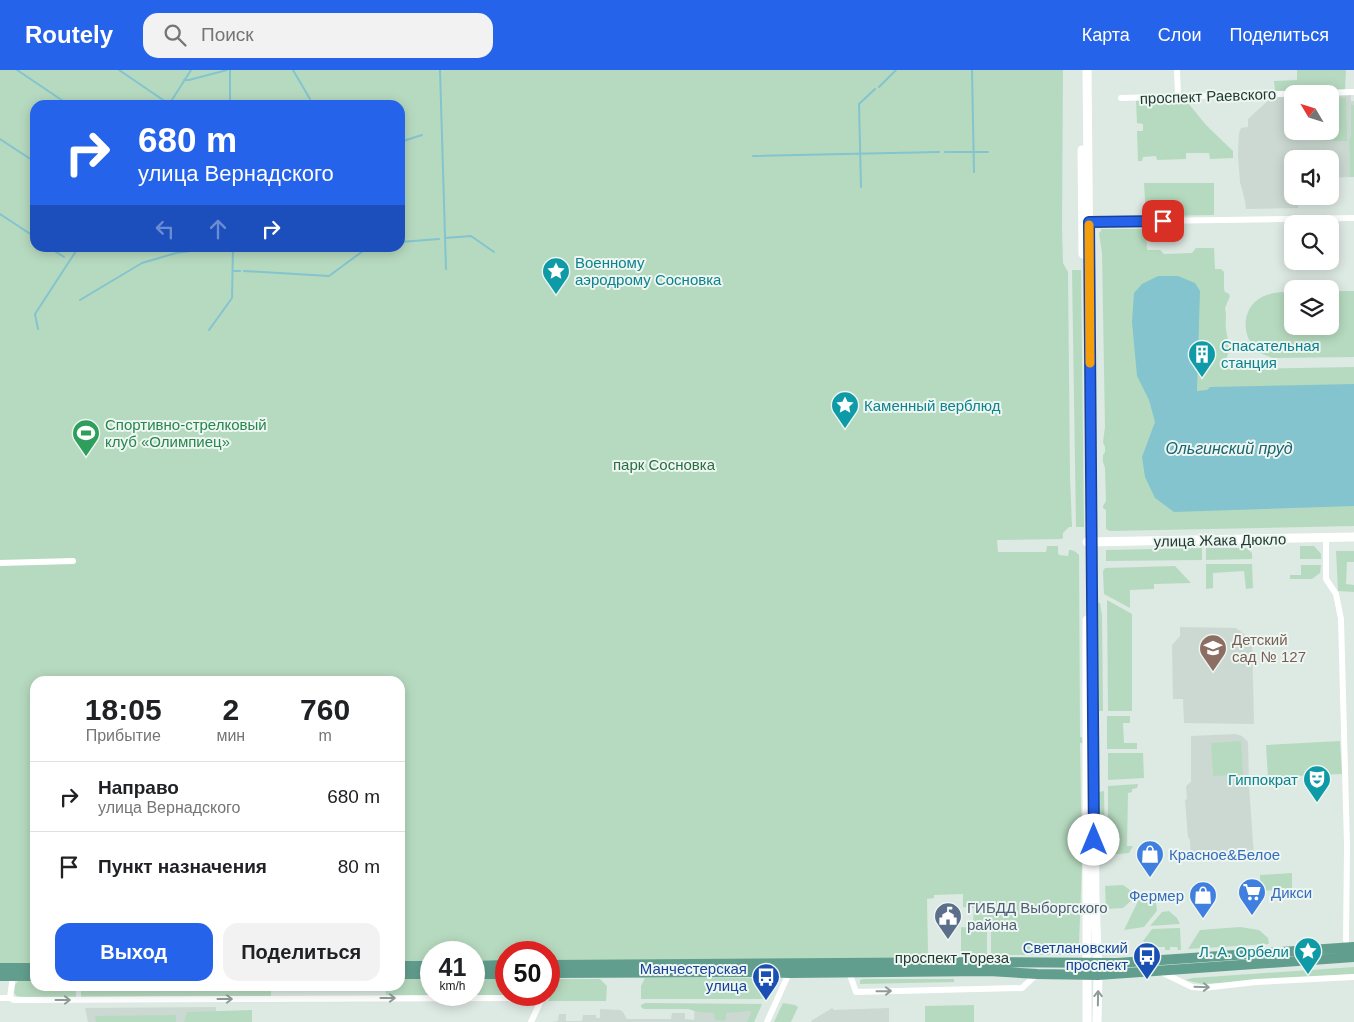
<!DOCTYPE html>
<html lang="ru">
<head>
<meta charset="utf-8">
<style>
  body { margin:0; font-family:Arial,sans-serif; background:#f2f2f2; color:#202124; height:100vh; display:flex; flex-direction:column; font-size:19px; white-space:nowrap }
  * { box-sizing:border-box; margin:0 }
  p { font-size:16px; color:#757577 }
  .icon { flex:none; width:28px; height:28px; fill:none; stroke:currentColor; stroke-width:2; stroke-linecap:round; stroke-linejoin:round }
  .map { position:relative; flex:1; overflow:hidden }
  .details { position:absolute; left:30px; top:606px; width:375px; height:315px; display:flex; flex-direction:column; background:#fff; border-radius:15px; box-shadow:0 2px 12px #0003 }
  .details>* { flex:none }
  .top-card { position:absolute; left:30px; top:30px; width:375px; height:152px; border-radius:15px; box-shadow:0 2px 12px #0003; background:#2563eb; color:#fff; overflow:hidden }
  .needle { width:32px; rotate:308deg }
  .controls { position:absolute; left:1284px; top:15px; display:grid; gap:10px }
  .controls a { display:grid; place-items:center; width:55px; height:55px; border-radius:10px; background:#fff; box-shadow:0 2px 12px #0003; font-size:25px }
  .speed { position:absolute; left:420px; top:871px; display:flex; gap:10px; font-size:25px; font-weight:700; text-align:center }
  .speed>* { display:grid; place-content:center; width:65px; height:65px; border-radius:50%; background:#fff; box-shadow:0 2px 12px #0003; line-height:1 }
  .speed small { font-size:12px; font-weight:400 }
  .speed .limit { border:8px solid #d22; background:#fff; color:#111 }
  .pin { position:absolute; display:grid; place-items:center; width:42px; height:42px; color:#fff; margin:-21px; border-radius:10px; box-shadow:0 2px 8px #0006 }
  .me { position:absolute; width:55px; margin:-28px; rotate:0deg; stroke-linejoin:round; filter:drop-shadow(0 0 4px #0008) }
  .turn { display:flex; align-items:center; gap:18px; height:105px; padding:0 25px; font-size:22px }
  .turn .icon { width:65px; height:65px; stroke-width:2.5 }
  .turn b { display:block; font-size:35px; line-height:42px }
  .lanes { display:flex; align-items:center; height:48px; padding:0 25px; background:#0003; justify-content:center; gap:25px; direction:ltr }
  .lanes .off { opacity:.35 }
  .eta { display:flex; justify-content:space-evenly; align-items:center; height:85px; text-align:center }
  .eta b { font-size:30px; font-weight:700; line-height:35px }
  .cta { display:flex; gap:10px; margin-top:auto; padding:10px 25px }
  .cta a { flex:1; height:58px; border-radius:15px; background:#2563eb; color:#fff; font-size:20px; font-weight:700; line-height:58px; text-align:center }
  .cta a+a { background:#f2f2f2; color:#202124 }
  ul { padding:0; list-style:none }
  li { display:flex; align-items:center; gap:15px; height:70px; padding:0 25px; border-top:1px solid #e0e0e0 }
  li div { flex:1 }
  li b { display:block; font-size:19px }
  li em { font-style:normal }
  header { display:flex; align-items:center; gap:30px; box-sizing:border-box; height:70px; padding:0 25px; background:#2563eb; color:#fff }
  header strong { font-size:24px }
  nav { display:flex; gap:28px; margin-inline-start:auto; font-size:18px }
  .search { width:350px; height:45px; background:#f2f2f2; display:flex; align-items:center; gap:12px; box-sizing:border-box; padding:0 18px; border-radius:15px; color:#757577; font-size:19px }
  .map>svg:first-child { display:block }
</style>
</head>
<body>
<header>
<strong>Routely</strong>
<div class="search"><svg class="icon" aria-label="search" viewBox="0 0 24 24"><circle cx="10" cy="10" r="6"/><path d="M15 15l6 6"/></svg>Поиск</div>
<nav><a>Карта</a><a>Слои</a><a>Поделиться</a></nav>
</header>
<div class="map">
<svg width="1354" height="952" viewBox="0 0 1354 952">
  <rect width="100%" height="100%" fill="#dde9e3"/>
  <path fill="#cbd9d2" d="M1351,25V31H1354V35H1351V65L1349,69L1350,107L1330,108V89H1292V126H1298V138L1246,139L1245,131L1240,112L1238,85L1239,63L1241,58L1248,57V49L1272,27L1292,26V61H1330V26Z
    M1180,557L1236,558L1252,570L1254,654L1184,653L1183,629H1173L1172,575L1180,566Z
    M1235,664L1242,666L1248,672L1249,716L1254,786L1191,791L1190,770L1188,767L1185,730L1187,729L1186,716L1191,712V666Z
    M695,934H762L754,952H552L558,951L559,944H566V951H582L583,945H596V948H600V939L620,940L623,942L627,949H671L672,943H685V949L694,950Z
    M216,937V952H88L85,938Z
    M832,938L834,940L889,938V952H812L811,951Z"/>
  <path fill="#b6dabf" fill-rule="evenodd" d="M0,0H1063L1062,159L1063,193L1068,202L1070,406L1072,457H1069L1063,463V468L1061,469L997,470L998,482H1046L1047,476H1058V483L1059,485L1068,486L1069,480C1074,480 1076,482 1079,485L1080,667H1082L1083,673H1080L1082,796L1079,874L1073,877L1071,885H994L991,887V855L973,853L974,838L963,837V824L934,825V828L927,829L928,884L923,889L549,891V882H506V891L474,892V882H431V892H400V611H35V894H0ZM35,35H400V178H35Z
    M1297,0H1346L1345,20L1275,22L1274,11L1297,10Z
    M1184,28L1206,55L1233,81V88L1210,89L1209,83H1186V89L1157,90L1156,86L1143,87L1142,91H1138L1137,61H1143V54L1137,53L1136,30Z
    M1330,28H1346L1347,71H1324V61H1330Z
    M1351,35H1354V107H1350L1349,69L1351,65Z
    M1144,113H1214V145L1146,146Z
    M1101,159H1146L1147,180H1160L1164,184L1192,183L1196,178H1214L1215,199H1221L1224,202V219L1225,222L1228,223L1230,226L1225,238C1227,245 1225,251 1226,258C1227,272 1233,275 1226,289L1238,299L1354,297V456L1110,461L1106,459V440L1103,438V436L1106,431L1105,398L1103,392V385L1105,382V377L1103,372L1105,357L1102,183L1099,163L1101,161Z
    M1072,200H1081L1084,457H1076Z
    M1330,221H1354V287L1273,288C1264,285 1256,282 1251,273C1241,258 1245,235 1262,227C1271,222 1282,222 1292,222V256H1330Z
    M1300,476H1314L1321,484V489H1300Z
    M1202,478V490L1106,491V480Z
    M1206,478H1246L1252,483V489L1206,490Z
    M1336,481H1354V492H1347L1346,514L1354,515V522L1338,521Z
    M1206,494H1252L1253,518L1246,519L1244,501L1213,503V518L1206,519Z
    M1301,495H1321L1320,503L1312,509H1290V505H1301Z
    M1175,496L1191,513L1154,514V519L1130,520V538L1104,524L1103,501L1105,498Z
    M1107,530L1132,544V641H1108Z
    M1098,533H1100L1102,545L1103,641H1099Z
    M1107,646H1130V653H1123L1124,673H1137V679H1107Z
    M1241,671L1243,705L1213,706L1211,673Z
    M1340,671L1342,704L1268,707L1266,675Z
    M1108,683H1143L1144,708L1108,710Z
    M1138,714L1137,718L1132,719V722L1128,723L1127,776H1133L1129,783L1108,785V716Z
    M1104,721L1105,781L1100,782L1099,722Z
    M1292,803V819L1260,821V805Z
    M1123,815L1137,825L1123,838L1106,839L1105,816Z
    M1140,827L1156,833L1157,840L1156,842L1144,857L1124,860Z
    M1169,841L1177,848L1180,854L1150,856L1162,842Z
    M961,857L983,859L987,861V885H961Z
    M1240,857L1259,860L1268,868L1269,874L1188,879L1200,860Z
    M1180,858L1181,880H1178L1177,877H1170V880H1165V877H1158V880L1143,871L1152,859Z
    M1354,897V904L1203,914L1185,910L1193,908Z
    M645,908H760L763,929H641V916Z
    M400,909H431V925H474V909H506V925H531H387L386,924L385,916H400Z
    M559,909H600L607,916L606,931H548Z
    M863,909H954V912L860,914V910Z
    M18,911H35V916H76V927H23L17,926L14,923L15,915Z
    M81,916H315V919H271V926L81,927Z
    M645,933L762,934L754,952H747L751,943L750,941L726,943V948L724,951L715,950L714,943L698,942L688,939H644L641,937V935Z
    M783,933L795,935L798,937L791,952H774Z
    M974,935V952H925V936Z
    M252,940V952H184L187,942Z
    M176,945V952H96L95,946Z"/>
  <path fill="#84c4cf" d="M1158,206H1178L1195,213L1200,221L1197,321L1207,320L1210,317L1354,314V436L1174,442L1155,428L1145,407L1142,387L1155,352L1149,330L1137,306L1132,252L1134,223L1142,214Z"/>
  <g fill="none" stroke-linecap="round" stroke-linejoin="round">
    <path stroke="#84c4cf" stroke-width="2" d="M17,0L69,35
      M119,0L169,34
      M230,0V35
      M293,0L310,29
      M440,0L446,199
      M972,0L974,102
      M184,10H189L227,0
      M879,17L896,0
      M170,33L191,0
      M312,33L313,35
      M0,69L35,92
      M400,72L422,65
      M945,82H988
      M753,86L939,82
      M861,117L859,34L875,19
      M0,144L35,167
      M445,168L471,166L494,182
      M400,172L439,169
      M50,178L64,187
      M233,201H240
      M244,201L329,206L367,178
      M80,230L142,193L176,183L213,178
      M38,259L35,244L78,178
      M209,260L232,228L233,178"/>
    <path stroke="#fff" stroke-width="6" d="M1177,0L1178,26
      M1121,28L1354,22
      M1086,152L1354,148
      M1326,468V509L1336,524L1341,549L1347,775L1346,870
      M0,493L73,491
      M849,902L856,922L1022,918L1037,904
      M1161,902L1192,917L1203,918L1256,912L1354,907
      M549,914L554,903
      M0,928H10L14,930L543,928
      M10,928L13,905
      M531,952L543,926
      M767,952L789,903V901"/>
    <path stroke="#fff" stroke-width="9" d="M1087,0L1095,830L1098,905L1097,952
      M1082,80L1083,184
      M1087,472L1354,467
      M1087,550V952"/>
    <path stroke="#629e8e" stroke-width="10" d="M549,895L989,892L1117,893L1354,877
      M400,896H431
      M474,896L506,895
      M0,898H35
      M549,903L763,902L789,903L989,901L1037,904L1098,905L1354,887
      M400,904H431
      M474,904H506
      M0,906H35"/>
  </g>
  <defs><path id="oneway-shaft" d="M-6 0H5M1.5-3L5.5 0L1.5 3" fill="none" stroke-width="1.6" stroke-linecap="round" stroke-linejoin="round" transform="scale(1.25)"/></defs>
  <g stroke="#8f9c98">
    <use href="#oneway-shaft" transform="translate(1202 917) rotate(2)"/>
    <use href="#oneway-shaft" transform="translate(884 921) rotate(-1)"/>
    <use href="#oneway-shaft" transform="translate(388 928)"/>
    <use href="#oneway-shaft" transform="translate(1098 928) rotate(-89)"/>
    <use href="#oneway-shaft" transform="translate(225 929)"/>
    <use href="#oneway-shaft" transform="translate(63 930)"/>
  </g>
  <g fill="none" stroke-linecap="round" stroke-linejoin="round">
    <g stroke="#184099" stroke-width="12">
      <path id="route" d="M1094,770L1089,152L1163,151"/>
    </g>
    <use href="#route" stroke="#2563eb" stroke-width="9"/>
    <path stroke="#f59e0b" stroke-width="9" d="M1089,155L1090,293"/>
  </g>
  <defs>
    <g id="sight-pin" transform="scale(1.4375)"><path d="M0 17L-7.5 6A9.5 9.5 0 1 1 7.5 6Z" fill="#0f9aa8" stroke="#edf6f1"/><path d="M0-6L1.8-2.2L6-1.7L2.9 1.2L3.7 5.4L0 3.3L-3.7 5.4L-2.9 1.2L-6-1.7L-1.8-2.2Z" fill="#fff"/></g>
    <g id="building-pin" transform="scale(1.4375)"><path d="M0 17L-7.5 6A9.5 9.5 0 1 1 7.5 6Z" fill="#0f9aa8" stroke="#edf6f1"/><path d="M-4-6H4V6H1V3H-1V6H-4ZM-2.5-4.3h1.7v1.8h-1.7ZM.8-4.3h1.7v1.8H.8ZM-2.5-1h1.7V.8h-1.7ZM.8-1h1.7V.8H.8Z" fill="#fff"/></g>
    <g id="stadium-pin" transform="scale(1.4375)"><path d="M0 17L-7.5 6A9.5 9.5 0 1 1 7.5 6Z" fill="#2e9e5b" stroke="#edf6f1"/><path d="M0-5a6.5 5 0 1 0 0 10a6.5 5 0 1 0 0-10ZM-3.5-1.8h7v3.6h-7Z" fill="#fff"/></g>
    <g id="school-pin" transform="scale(1.4375)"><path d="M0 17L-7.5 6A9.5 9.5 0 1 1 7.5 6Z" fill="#8d6e63" stroke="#edf6f1"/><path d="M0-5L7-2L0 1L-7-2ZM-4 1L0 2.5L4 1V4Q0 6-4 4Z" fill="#fff"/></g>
    <g id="theatre-pin" transform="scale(1.4375)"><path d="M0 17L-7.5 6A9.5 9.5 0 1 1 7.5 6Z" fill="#0f9aa8" stroke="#edf6f1"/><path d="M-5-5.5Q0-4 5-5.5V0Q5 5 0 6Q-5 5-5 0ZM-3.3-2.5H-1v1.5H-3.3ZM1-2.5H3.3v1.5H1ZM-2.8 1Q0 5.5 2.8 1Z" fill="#fff"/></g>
    <g id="shop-pin" transform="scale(1.4375)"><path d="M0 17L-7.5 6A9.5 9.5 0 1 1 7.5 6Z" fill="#3f7fe0" stroke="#edf6f1"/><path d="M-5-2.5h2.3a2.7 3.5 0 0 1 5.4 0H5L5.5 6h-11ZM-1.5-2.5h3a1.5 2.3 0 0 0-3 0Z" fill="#fff"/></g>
    <g id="supermarket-pin" transform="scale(1.4375)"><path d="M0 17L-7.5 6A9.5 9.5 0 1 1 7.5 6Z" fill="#3f7fe0" stroke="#edf6f1"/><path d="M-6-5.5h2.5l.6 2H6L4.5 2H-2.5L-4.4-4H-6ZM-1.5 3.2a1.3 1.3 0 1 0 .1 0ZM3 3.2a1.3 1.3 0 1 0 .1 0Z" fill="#fff"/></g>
    <g id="civic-pin" transform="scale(1.4375)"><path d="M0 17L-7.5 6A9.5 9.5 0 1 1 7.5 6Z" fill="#5c6f8a" stroke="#edf6f1"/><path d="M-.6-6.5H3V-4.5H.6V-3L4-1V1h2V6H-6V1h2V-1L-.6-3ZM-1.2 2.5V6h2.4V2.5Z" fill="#fff"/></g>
    <g id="bus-pin" transform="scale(1.4375)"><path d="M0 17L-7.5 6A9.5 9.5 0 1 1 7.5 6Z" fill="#1a4fb4" stroke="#edf6f1"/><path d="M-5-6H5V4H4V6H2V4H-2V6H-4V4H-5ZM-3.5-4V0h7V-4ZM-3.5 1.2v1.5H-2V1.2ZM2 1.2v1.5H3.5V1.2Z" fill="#fff"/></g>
  </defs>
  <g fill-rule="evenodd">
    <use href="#sight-pin" x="556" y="201"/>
    <use href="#building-pin" x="1202" y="284"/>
    <use href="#sight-pin" x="845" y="335"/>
    <use href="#stadium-pin" x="86" y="363"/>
    <use href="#school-pin" x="1213" y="578"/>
    <use href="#theatre-pin" x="1317" y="709"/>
    <use href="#shop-pin" x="1150" y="784"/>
    <use href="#supermarket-pin" x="1252" y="822"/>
    <use href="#shop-pin" x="1203" y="825"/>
    <use href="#civic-pin" x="948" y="846"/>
    <use href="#sight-pin" x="1308" y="881"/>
    <use href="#bus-pin" x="1147" y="886"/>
    <use href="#bus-pin" x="766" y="907"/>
  </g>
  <g text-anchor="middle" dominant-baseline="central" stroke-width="4" stroke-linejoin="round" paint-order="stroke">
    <g font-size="15" fill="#1f3831" stroke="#edf6f1">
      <text transform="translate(1208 26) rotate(-2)">проспект Раевского</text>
      <text transform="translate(1220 470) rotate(-1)">улица Жака Дюкло</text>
      <text x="952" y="887">проспект Тореза</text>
    </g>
    <g font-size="15" fill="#0d838f" stroke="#edf6f1" text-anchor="start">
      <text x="575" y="192">Военному<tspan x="575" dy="17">аэродрому Сосновка</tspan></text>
      <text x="1221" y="275">Спасательная<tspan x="1221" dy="17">станция</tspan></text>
      <text x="864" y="335">Каменный верблюд</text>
      <text x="1298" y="709" text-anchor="end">Гиппократ</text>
      <text x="1289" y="881" text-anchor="end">Л. А. Орбели</text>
    </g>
    <g font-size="15" fill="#27864d" stroke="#edf6f1" text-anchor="start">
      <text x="105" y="354">Спортивно-стрелковый<tspan x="105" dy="17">клуб «Олимпиец»</tspan></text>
    </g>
    <g font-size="15" fill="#2a6e43" stroke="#edf6f1">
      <text x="664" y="394">парк Сосновка</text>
    </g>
    <g font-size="15" fill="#785e54" stroke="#edf6f1" text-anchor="start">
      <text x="1232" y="569">Детский<tspan x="1232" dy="17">сад № 127</tspan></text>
    </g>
    <g font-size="15" fill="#366cbe" stroke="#edf6f1" text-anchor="start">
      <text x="1169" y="784">Красное&amp;Белое</text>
      <text x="1271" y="822">Дикси</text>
      <text x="1184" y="825" text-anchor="end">Фермер</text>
    </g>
    <g font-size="15" fill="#4e5e75" stroke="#edf6f1" text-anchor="start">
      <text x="967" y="837">ГИБДД Выборгского<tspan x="967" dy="17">района</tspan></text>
    </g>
    <g font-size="15" fill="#164399" stroke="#edf6f1" text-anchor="end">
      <text x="1128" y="877">Светлановский<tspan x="1128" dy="17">проспект</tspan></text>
      <text x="747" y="898">Манчестерская<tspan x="747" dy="17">улица</tspan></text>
    </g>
    <g font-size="16" font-style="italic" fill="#1b6572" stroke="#edf6f1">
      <text x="1229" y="378">Ольгинский пруд</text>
    </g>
  </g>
</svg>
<div class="controls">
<a><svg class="needle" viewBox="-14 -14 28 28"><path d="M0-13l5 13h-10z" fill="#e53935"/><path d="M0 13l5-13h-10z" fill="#757577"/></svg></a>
<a><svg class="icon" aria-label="sound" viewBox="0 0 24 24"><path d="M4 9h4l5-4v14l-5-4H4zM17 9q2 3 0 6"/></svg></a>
<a><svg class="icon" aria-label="search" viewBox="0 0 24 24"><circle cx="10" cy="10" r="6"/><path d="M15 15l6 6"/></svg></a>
<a><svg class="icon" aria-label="layers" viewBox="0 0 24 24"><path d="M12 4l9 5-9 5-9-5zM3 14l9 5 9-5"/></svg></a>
</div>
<div class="speed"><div>41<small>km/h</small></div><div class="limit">50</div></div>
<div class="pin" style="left:1163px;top:151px;background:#d93025"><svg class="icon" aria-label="arrive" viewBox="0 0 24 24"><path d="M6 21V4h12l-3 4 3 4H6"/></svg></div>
<svg class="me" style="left:1094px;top:770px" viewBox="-20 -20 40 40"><circle r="19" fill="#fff"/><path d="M0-13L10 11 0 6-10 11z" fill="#2563eb"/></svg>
<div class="top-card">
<div class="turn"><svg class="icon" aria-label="right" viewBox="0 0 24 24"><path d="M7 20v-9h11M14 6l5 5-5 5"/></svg><div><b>680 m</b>улица Вернадского</div></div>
<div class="lanes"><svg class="icon off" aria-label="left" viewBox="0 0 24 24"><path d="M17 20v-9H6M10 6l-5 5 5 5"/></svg><svg class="icon off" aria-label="ahead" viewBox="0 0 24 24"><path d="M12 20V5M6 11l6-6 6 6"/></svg><svg class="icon" aria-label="right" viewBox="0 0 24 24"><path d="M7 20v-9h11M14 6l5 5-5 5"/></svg></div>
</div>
<section class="details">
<div class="eta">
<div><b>18:05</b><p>Прибытие</p></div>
<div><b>2</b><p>мин</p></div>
<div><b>760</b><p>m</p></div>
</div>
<ul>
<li><svg class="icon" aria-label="right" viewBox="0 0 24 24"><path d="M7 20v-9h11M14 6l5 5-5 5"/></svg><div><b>Направо</b><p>улица Вернадского</p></div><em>680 m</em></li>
<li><svg class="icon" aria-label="arrive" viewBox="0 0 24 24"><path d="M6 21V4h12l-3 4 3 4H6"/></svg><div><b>Пункт назначения</b></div><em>80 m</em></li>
</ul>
<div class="cta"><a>Выход</a><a>Поделиться</a></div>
</section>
</div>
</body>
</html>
